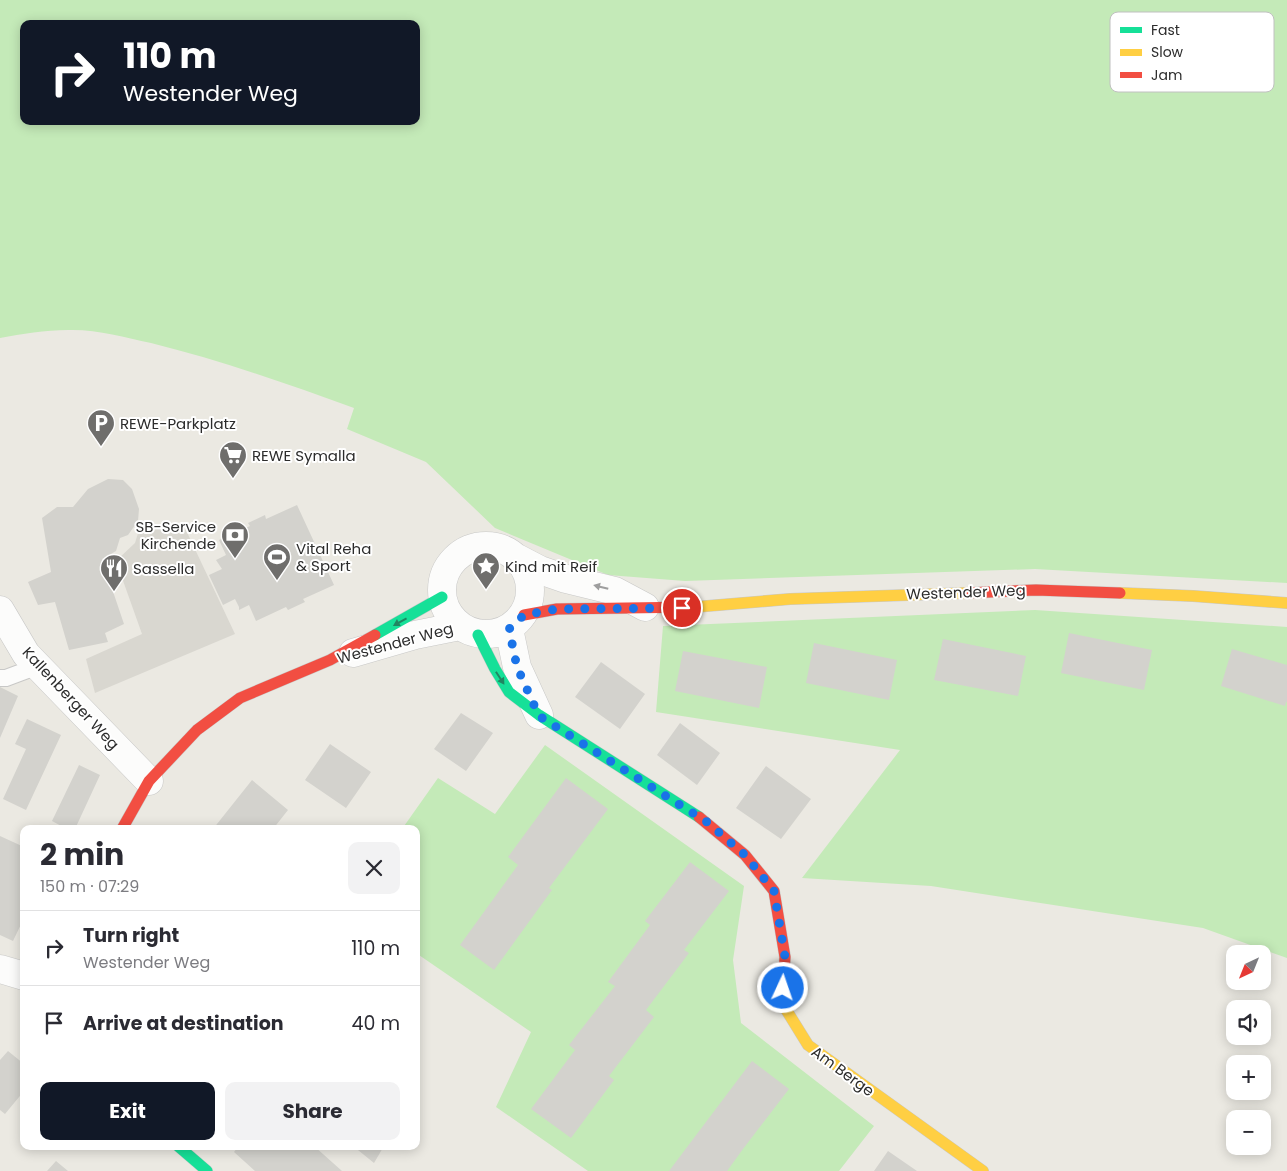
<!DOCTYPE html>
<html lang="en">
<head>
<meta charset="utf-8">
<style>
  body { margin:0; font-family:Poppins,sans-serif; background:#f2f2f3; color:#2b2b33; height:100vh; display:flex; flex-direction:column; font-size:19px; white-space:nowrap }
  * { box-sizing:border-box; margin:0 }
  p { font-size:16px; color:#7c7c81 }
  .icon { flex:none; width:28px; height:28px; fill:none; stroke:currentColor; stroke-width:2; stroke-linecap:round; stroke-linejoin:round }
  .map { position:relative; flex:1; overflow:hidden }
  .side { position:absolute; left:20px; top:825px; width:400px; height:325px; display:flex; flex-direction:column; background:#fff; border-radius:10px; box-shadow:0 2px 12px #0003 }
  .side>* { flex:none }
  .banner { position:absolute; left:20px; top:20px; width:400px; height:105px; border-radius:10px; box-shadow:0 2px 12px #0003; background:#111827; color:#fff; overflow:hidden }
  .needle { width:32px; rotate:223deg }
  .fabs { position:absolute; left:1226px; top:945px; display:grid; gap:10px }
  .fabs a { display:grid; place-items:center; width:45px; height:45px; border-radius:10px; background:#fff; box-shadow:0 2px 12px #0003; font-size:25px }
  .pin { position:absolute; display:grid; place-items:center; width:42px; height:42px; color:#fff; margin:-21px; border:2px solid #fff; border-radius:50%; box-shadow:0 1px 5px #0007 }
  .me { position:absolute; width:55px; margin:-28px; rotate:3deg; stroke-linejoin:round; filter:drop-shadow(0 0 4px #0008) }
  .turn { display:flex; align-items:center; gap:18px; height:105px; padding:0 20px; font-size:22px }
  .turn .icon { width:65px; height:65px; stroke-width:2.5 }
  .turn b { display:block; font-size:35px; line-height:42px }
  .round { display:grid; place-items:center; flex:none; width:52px; height:52px; border-radius:10px; background:#f2f2f3 }
  .summary { display:flex; align-items:center; justify-content:space-between; height:85px; padding:0 20px }
  h1 { font-size:30px; font-weight:700; line-height:38px }
  .primary-button { display:flex; gap:10px; margin-top:auto; padding:10px 20px }
  .primary-button a { flex:1; height:58px; border-radius:10px; background:#111827; color:#fff; font-size:20px; font-weight:700; line-height:58px; text-align:center }
  .primary-button a+a { background:#f2f2f3; color:#2b2b33 }
  ul { padding:0; list-style:none }
  li { display:flex; align-items:center; gap:15px; height:75px; padding:0 20px; border-top:1px solid #e1e1e2 }
  li div { flex:1 }
  li b { display:block; font-size:19px }
  li em { font-style:normal }
  .map>svg:first-child { display:block }
</style>
</head>
<body>
<div class="map">
<svg width="1287" height="1171" viewBox="0 0 1287 1171">
  <rect width="100%" height="100%" fill="#ebe9e2"/>
  <path fill="#c4eab8" fill-rule="evenodd" d="M0,0H1287V583L1035,569L685,581L608,575L495,528L426,462L347,429L354,408C287,384 220,360 151,343C124,337 96,329 68,330C45,330 22,334 0,338ZM24,24H416V121H24Z
    M1035,610L1287,627V958L1203,928L931,886L802,878L900,750L656,712L663,626Z
    M545,745L744,886L733,960L741,1023L874,1126L839,1171H588L496,1107L531,1032L416,953V829H402L438,778L495,814Z"/>
  <path fill="#d9d7d0" d="M185,528L235,634L95,693L86,659L142,634L116,561L135,543L139,530Z"/>
  <path fill="#d3d2cd" d="M108,479L123,480L132,489L139,509L138,521L128,535L120,538L116,551L102,559L124,624L105,633L108,642L69,650L55,602L38,605L28,582L51,572L42,518L57,507H73L88,489Z
    M297,505L334,585L303,599L305,602L288,610L286,607L256,621L249,605L239,610V607L235,599L223,605L209,575L222,569L216,560L226,555L219,540L250,526L248,523L265,515L266,519Z
    M1069,633L1152,650L1144,690L1061,673Z
    M943,639L1026,656L1018,696L934,680Z
    M814,643L897,660L889,700L806,683Z
    M1232,649L1287,665V702H1286L1285,706L1221,686Z
    M683,651L767,667L759,708L675,691Z
    M601,662L645,694L620,729L575,697Z
    M0,687L18,696L0,738Z
    M461,713L493,733L466,771L434,749Z
    M27,719L61,735L26,810L3,799L26,749L15,744Z
    M680,723L720,753L697,785L657,755Z
    M330,744L371,772L346,808L305,780Z
    M79,765L100,775L75,829H67L52,821Z
    M766,766L811,799L781,839L736,808Z
    M566,778L608,809L549,888L552,890L494,970L460,945L518,865L508,857Z
    M252,780L288,810L273,829H213Z
    M0,836L24,847V918L13,941L0,935Z
    M690,862L729,891L684,950L689,953L646,1010L654,1017L609,1076L614,1080L571,1138L531,1109L575,1050L569,1045L615,986L608,982L650,925L645,921Z
    M8,1051L24,1064V1091L5,1114L0,1110V1060Z
    M752,1061L789,1089L743,1149L727,1171H669Z
    M235,1146H314L342,1171H255L234,1152L237,1148Z
    M353,1146H384L374,1163Z
    M888,1151L917,1171H874Z
    M56,1161L68,1171H47Z"/>
  <g fill="none" stroke-linecap="round" stroke-linejoin="round">
    <g stroke="#c8c8c7" stroke-width="18">
      <path id="lane" d="M0,678H6L38,666"/>
    </g>
    <g stroke="#c8c8c7" stroke-width="29">
      <path id="street" d="M442 590a44 44 0 1 1 88 0a44 44 0 1 1-88 0Z
        M517,558L540,570L566,579L615,591L645,607
        M0,610L26,654L149,781
        M509,629L517,667L539,715
        M353,653L415,635L460,626
        M0,969L24,976"/>
    </g>
    <g stroke="#c8c8c7" stroke-width="12">
      <path id="fast" d="M375,635L442,597
        M478,635L495,669L509,692L539,715L699,817
        M178,1146L207,1171"/>
    </g>
    <g stroke="#c8c8c7" stroke-width="12">
      <path id="slow" d="M1120,593L1193,596L1287,603
        M695,607L790,599L967,593
        M783,988L782,1003L808,1045L983,1171"/>
    </g>
    <g stroke="#c8c8c7" stroke-width="12">
      <path id="jam" d="M967,593L1036,590L1120,593
        M524,615L557,609L695,607
        M699,817L745,855L774,891L785,957L783,988
        M122,829L149,781L197,730L240,698L330,660L375,635"/>
    </g>
    <use href="#lane" stroke="#fcfcfb" stroke-width="16"/>
    <use href="#street" stroke="#fcfcfb" stroke-width="28"/>
    <use href="#fast" stroke="#16e098" stroke-width="11"/>
    <use href="#slow" stroke="#ffcf43" stroke-width="11"/>
    <use href="#jam" stroke="#f24e42" stroke-width="11"/>
  </g>
  <defs><path id="oneway-solid" d="M-6-.8H1V-3.2L6.5 0L1 3.2V.8H-6Z" transform="scale(1.25)"/></defs>
  <use fill="#9e9e9e" href="#oneway-solid" transform="translate(601 587) rotate(-166)"/>
  <g fill="#218662">
    <use href="#oneway-solid" transform="translate(400 622) rotate(151)"/>
    <use href="#oneway-solid" transform="translate(500 678) rotate(57)"/>
  </g>
  <g fill="none" stroke-linecap="round" stroke-linejoin="round">
    <path stroke="#1a73e8" stroke-width="9" stroke-dasharray="0 16.2" d="M682,608L557,609L524,615L509,629L517,667L539,716L707,822L745,855L774,891L785,957L783,988"/>
  </g>
  <defs>
    <g id="parking-pin" transform="scale(1.4375)"><path d="M0 17L-7.5 6A9.5 9.5 0 1 1 7.5 6Z" fill="#6f6e6c" stroke="#fff"/><path d="M-3.5-5.5H1a3.5 3.5 0 0 1 0 7H-1V5.5H-3.5ZM-1-3.4V-.6H.8a1.4 1.4 0 0 0 0-2.8Z" fill="#fff"/></g>
    <g id="supermarket-pin" transform="scale(1.4375)"><path d="M0 17L-7.5 6A9.5 9.5 0 1 1 7.5 6Z" fill="#6f6e6c" stroke="#fff"/><path d="M-6-5.5h2.5l.6 2H6L4.5 2H-2.5L-4.4-4H-6ZM-1.5 3.2a1.3 1.3 0 1 0 .1 0ZM3 3.2a1.3 1.3 0 1 0 .1 0Z" fill="#fff"/></g>
    <g id="bank-pin" transform="scale(1.4375)"><path d="M0 17L-7.5 6A9.5 9.5 0 1 1 7.5 6Z" fill="#6f6e6c" stroke="#fff"/><path d="M-6-4H6V4H-6ZM0-2.3a2.3 2.3 0 1 0 0 4.6a2.3 2.3 0 1 0 0-4.6Z" fill="#fff"/></g>
    <g id="stadium-pin" transform="scale(1.4375)"><path d="M0 17L-7.5 6A9.5 9.5 0 1 1 7.5 6Z" fill="#6f6e6c" stroke="#fff"/><path d="M0-5a6.5 5 0 1 0 0 10a6.5 5 0 1 0 0-10ZM-3.5-1.8h7v3.6h-7Z" fill="#fff"/></g>
    <g id="sight-pin" transform="scale(1.4375)"><path d="M0 17L-7.5 6A9.5 9.5 0 1 1 7.5 6Z" fill="#6f6e6c" stroke="#fff"/><path d="M0-6L1.8-2.2L6-1.7L2.9 1.2L3.7 5.4L0 3.3L-3.7 5.4L-2.9 1.2L-6-1.7L-1.8-2.2Z" fill="#fff"/></g>
    <g id="restaurant-pin" transform="scale(1.4375)"><path d="M0 17L-7.5 6A9.5 9.5 0 1 1 7.5 6Z" fill="#6f6e6c" stroke="#fff"/><path d="M-5-6h1v4h1v-4h1v4h1v-4h1v5L-1.5 .5V6h-2V.5L-5-1ZM5-6V6H3V1.5H1.5Q1.5-4 5-6Z" fill="#fff"/></g>
  </defs>
  <g fill-rule="evenodd">
    <use href="#parking-pin" x="101" y="423"/>
    <use href="#supermarket-pin" x="233" y="455"/>
    <use href="#bank-pin" x="235" y="535"/>
    <use href="#stadium-pin" x="277" y="557"/>
    <use href="#sight-pin" x="486" y="566"/>
    <use href="#restaurant-pin" x="114" y="568"/>
  </g>
  <g text-anchor="middle" dominant-baseline="central" stroke-width="4" stroke-linejoin="round" paint-order="stroke">
    <g font-size="15" fill="#2c2c2c" stroke="#fff" text-anchor="start">
      <text x="120" y="423">REWE-Parkplatz</text>
      <text x="252" y="455">REWE Symalla</text>
      <text x="216" y="526" text-anchor="end">SB-Service<tspan x="216" dy="17">Kirchende</tspan></text>
      <text x="296" y="548">Vital Reha<tspan x="296" dy="17">&amp; Sport</tspan></text>
      <text x="505" y="566">Kind mit Reif</text>
      <text x="133" y="568">Sassella</text>
    </g>
    <g font-size="15" fill="#2c2c2c" stroke="#fff">
      <text transform="translate(966 592) rotate(-2)">Westender Weg</text>
      <text transform="translate(395 643) rotate(-15)">Westender Weg</text>
      <text transform="translate(71 698) rotate(47)">Kallenberger Weg</text>
      <text transform="translate(843 1071) rotate(36)">Am Berge</text>
    </g>
  </g>
  <rect x="1110" y="12" width="164" height="80" rx="8" fill="#fff" stroke="#c0c0c0" stroke-width="1"/>
  <rect x="1120" y="27" width="22" height="6" fill="#16e098"/>
  <rect x="1120" y="49" width="22" height="7" fill="#ffcf43"/>
  <rect x="1120" y="72" width="22" height="6" fill="#f24e42"/>
  <g font-size="14" fill="#2c2c2c">
    <text x="1151" y="35">Fast</text>
    <text x="1151" y="57">Slow</text>
    <text x="1151" y="80">Jam</text>
  </g>
</svg>
<div class="fabs">
<a><svg class="needle" viewBox="-14 -14 28 28"><path d="M0-13l5 13h-10z" fill="#e53935"/><path d="M0 13l5-13h-10z" fill="#7c7c81"/></svg></a>
<a><svg class="icon" aria-label="sound" viewBox="0 0 24 24"><path d="M4 9h4l5-4v14l-5-4H4zM17 9q2 3 0 6"/></svg></a>
<a>+</a>
<a>−</a>
</div>
<div class="pin" style="left:682px;top:608px;background:#d93025"><svg class="icon" aria-label="arrive" viewBox="0 0 24 24"><path d="M6 21V4h12l-3 4 3 4H6"/></svg></div>
<svg class="me" style="left:783px;top:988px" viewBox="-20 -20 40 40"><circle r="17" fill="#1a73e8" stroke="#fff" stroke-width="3"/><path d="M0-11L8 9 0 5-8 9z" fill="#fff"/></svg>
<div class="banner">
<div class="turn"><svg class="icon" aria-label="right" viewBox="0 0 24 24"><path d="M7 20v-9h11M14 6l5 5-5 5"/></svg><div><b>110 m</b>Westender Weg</div></div>
</div>
<section class="side">
<div class="summary"><div><h1>2 min</h1><p>150 m · 07:29</p></div><a class="round"><svg class="icon" aria-label="close" viewBox="0 0 24 24"><path d="M6 6l12 12M18 6L6 18"/></svg></a></div>
<ul>
<li><svg class="icon" aria-label="right" viewBox="0 0 24 24"><path d="M7 20v-9h11M14 6l5 5-5 5"/></svg><div><b>Turn right</b><p>Westender Weg</p></div><em>110 m</em></li>
<li><svg class="icon" aria-label="arrive" viewBox="0 0 24 24"><path d="M6 21V4h12l-3 4 3 4H6"/></svg><div><b>Arrive at destination</b></div><em>40 m</em></li>
</ul>
<div class="primary-button"><a>Exit</a><a>Share</a></div>
</section>
</div>
</body>
</html>
